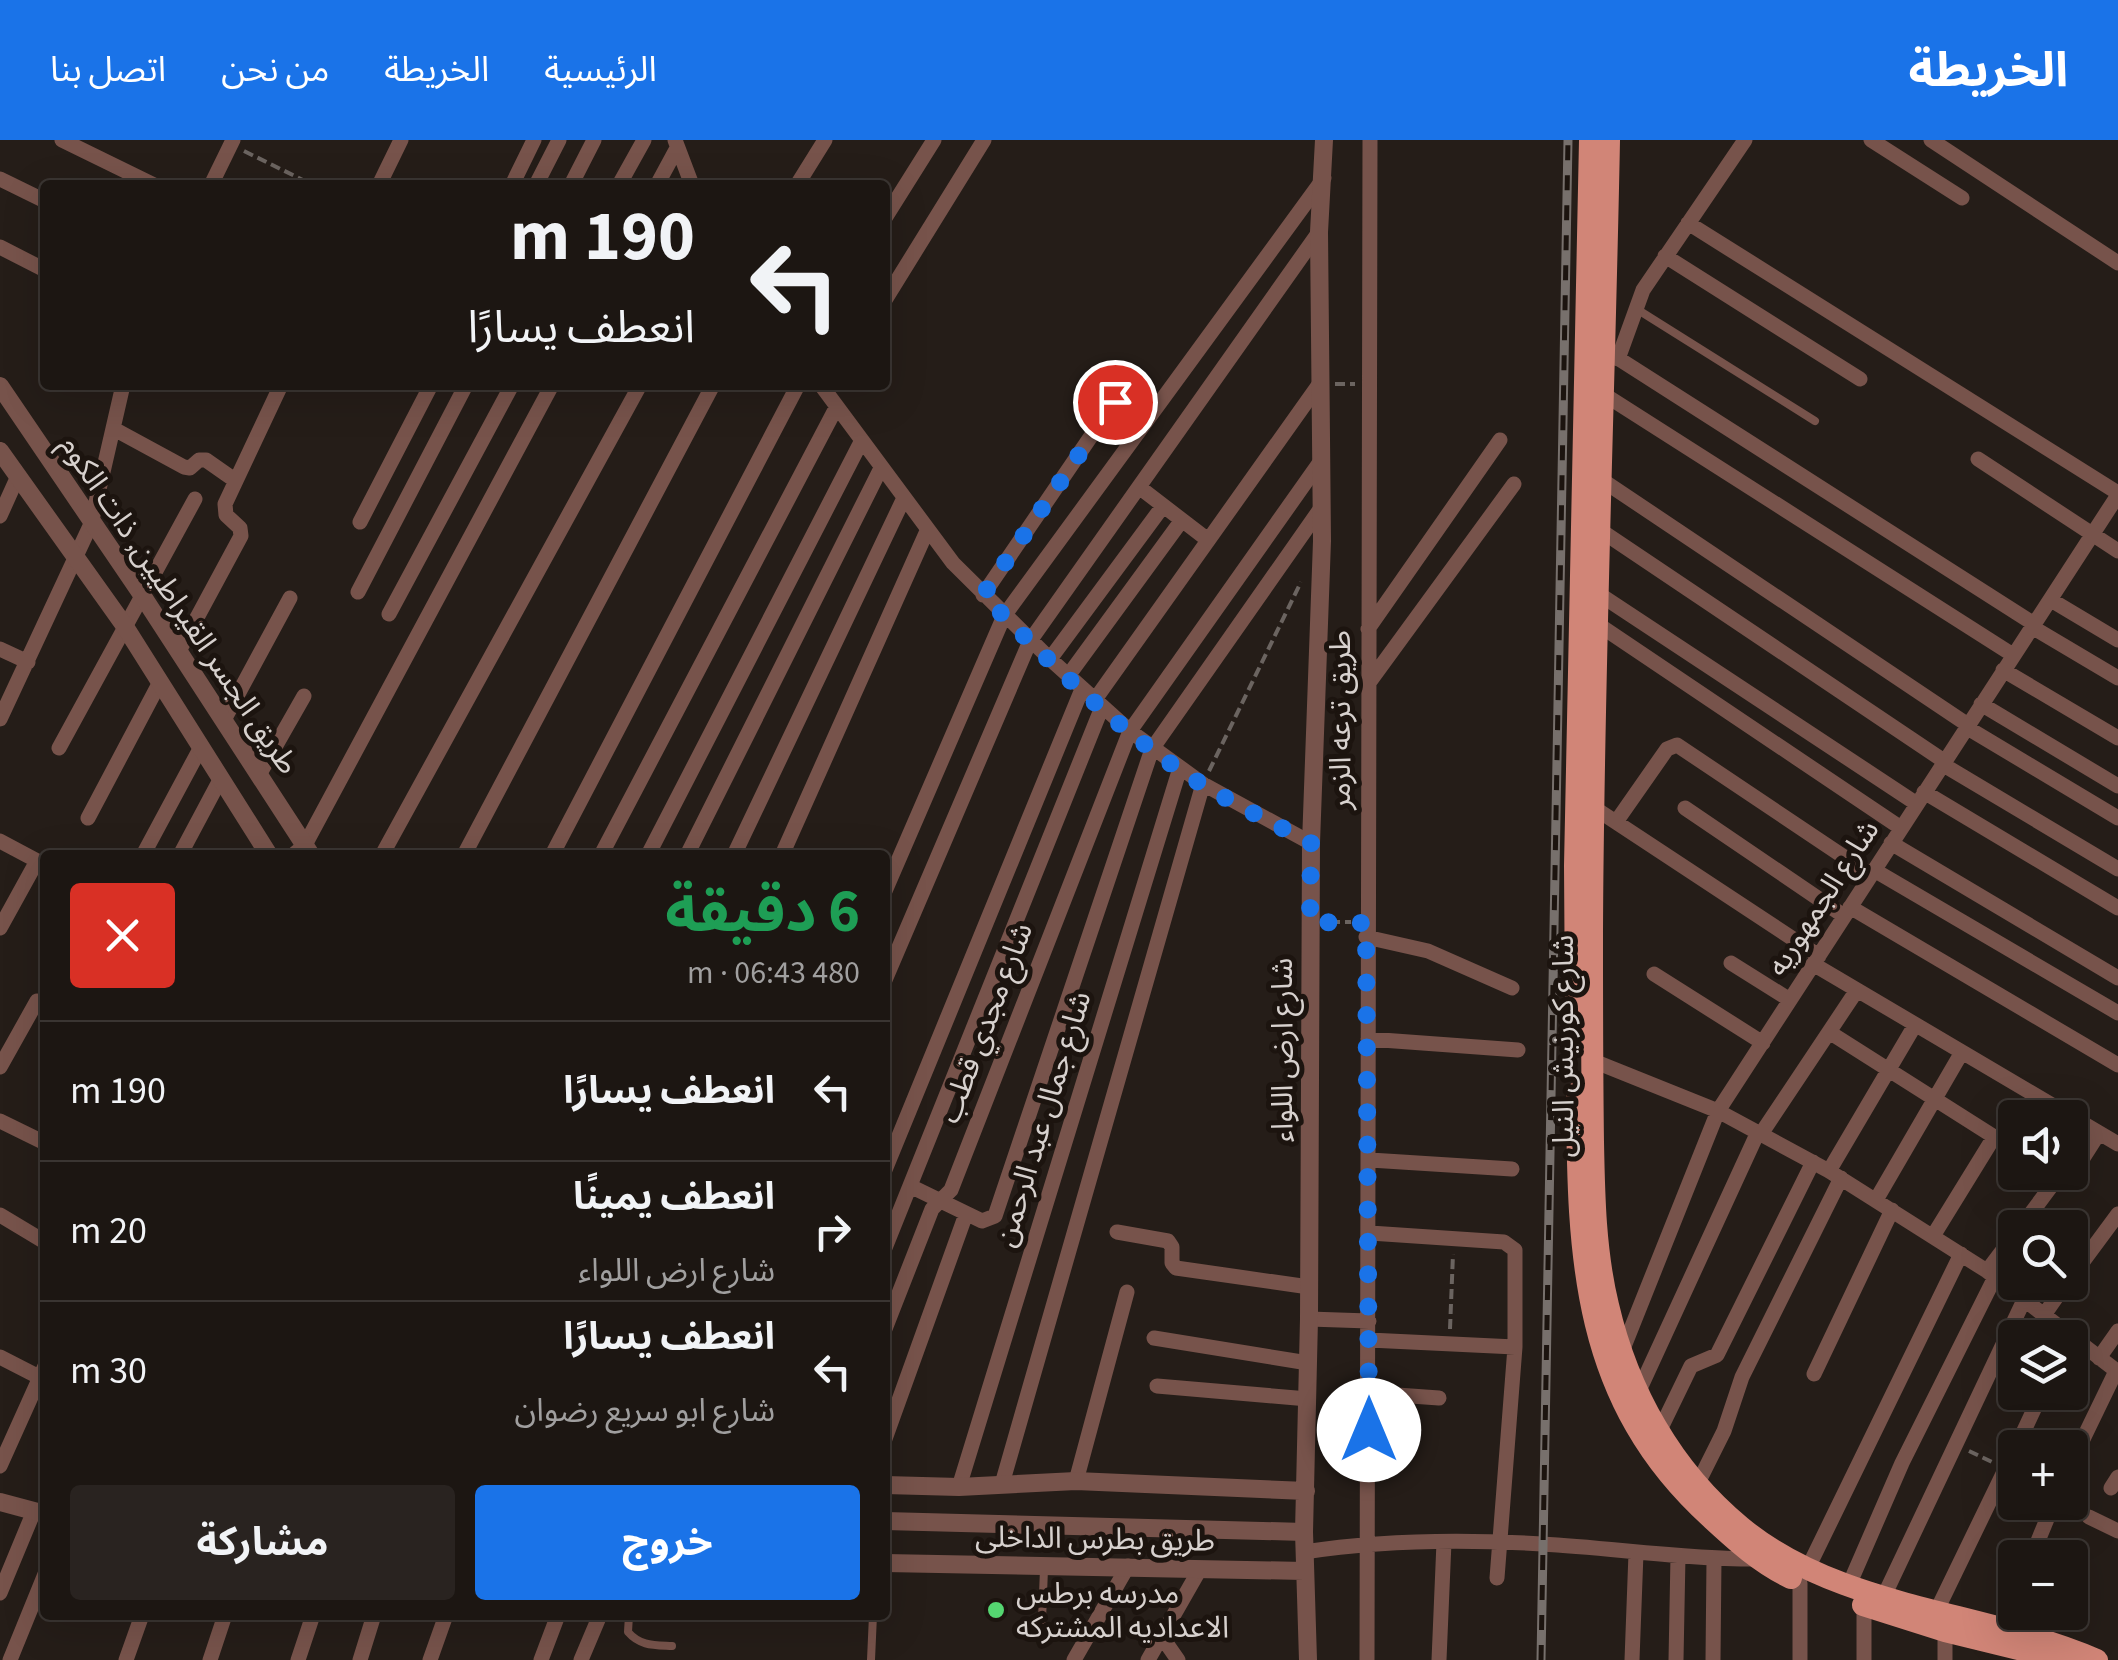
<!DOCTYPE html>
<html lang="ar">
<head>
<meta charset="utf-8">
<style>
  body { margin:0; font-family:"Source Sans 3","Noto Sans Arabic",sans-serif; background:#292320; color:#f1f3f6; direction:rtl; height:100vh; display:flex; flex-direction:column; font-size:38px; white-space:nowrap }
  * { box-sizing:border-box; margin:0 }
  p { font-size:32px; color:#a09f9f }
  .icon { flex:none; width:55px; height:55px; fill:none; stroke:currentColor; stroke-width:2; stroke-linecap:round; stroke-linejoin:round }
  .map { position:relative; flex:1; overflow:hidden; direction:ltr }
  .panel { position:absolute; left:40px; top:710px; width:850px; height:770px; display:flex; flex-direction:column; background:#1c1612; border-radius:10px; box-shadow:0 10px 40px #0002,0 0 0 2px #3a3532; direction:rtl }
  .panel>* { flex:none }
  .top-card { position:absolute; left:40px; top:40px; width:850px; height:210px; border-radius:10px; box-shadow:0 10px 40px #0002,0 0 0 2px #3a3532; direction:rtl; background:#1c1612; color:#f1f3f6; overflow:hidden }
  .tools { position:absolute; left:1998px; top:960px; display:grid; gap:20px }
  .tools a { display:grid; place-items:center; width:90px; height:90px; border-radius:10px; background:#1c1612; box-shadow:0 10px 40px #0002,0 0 0 2px #3a3532; font-size:50px }
  .pin { position:absolute; display:grid; place-items:center; width:85px; height:85px; color:#fff; margin:-42px; border:5px solid #fff; border-radius:50%; box-shadow:0 2px 10px #0007 }
  .me { position:absolute; width:110px; margin:-55px; rotate:0deg; stroke-linejoin:round; filter:drop-shadow(0 0 8px #0008) }
  .turn { display:flex; align-items:center; gap:35px; height:210px; padding:0 30px; font-size:45px }
  .turn .icon { width:130px; height:130px; stroke-width:2.5 }
  .turn b { display:block; font-size:70px; line-height:85px }
  .round { display:grid; place-items:center; flex:none; width:105px; height:105px; border-radius:10px; background:#292320 }
  .summary { display:flex; align-items:center; justify-content:space-between; height:170px; padding:0 30px }
  h1 { font-size:60px; font-weight:700; line-height:75px; color:#1e9e55 }
  .cta { display:flex; gap:20px; margin-top:auto; padding:20px 30px }
  .cta a { flex:1; height:115px; border-radius:10px; background:#1a73e8; color:#fff; font-size:40px; font-weight:700; line-height:115px; text-align:center }
  .cta a+a { background:#292320; color:#f1f3f6 }
  ul { padding:0; list-style:none }
  li { display:flex; align-items:center; gap:30px; height:140px; padding:0 30px; border-top:2px solid #3a3532 }
  li div { flex:1 }
  li b { display:block; font-size:38px }
  li em { font-style:normal }
  header { display:flex; align-items:center; gap:60px; box-sizing:border-box; height:140px; padding:0 50px; background:#1a73e8; color:#fff }
  header strong { font-size:48px }
  nav { display:flex; gap:55px; margin-inline-start:auto; font-size:35px }
  .map>svg:first-child { display:block }
</style>
</head>
<body>
<header>
<strong>الخريطة</strong>
<nav><a>الرئيسية</a><a>الخريطة</a><a>من نحن</a><a>اتصل بنا</a></nav>
</header>
<div class="map">
<svg width="2118" height="1520" viewBox="0 0 2118 1520">
  <rect width="100%" height="100%" fill="#251d18"/>
  <g fill="none" stroke-linecap="round" stroke-linejoin="round">
    <path stroke="#6b6460" stroke-width="4" stroke-dasharray="10 5" stroke-linecap="butt" d="M244,11L313,45
      M1335,244H1355
      M1209,631L1301,442
      M1330,782H1351
      M1450,1189L1453,1114
      M1969,1311L1992,1322"/>
    <path stroke="#77534b" stroke-width="8" d="M1635,168L1815,281
      M629,1475L628,1492C640,1506 654,1505 672,1506
      M814,1478V1475
      M1042,1480L1044,1429
      M871,1520L873,1475"/>
    <path stroke="#77534b" stroke-width="15" d="M62,0L154,45
      M675,0L692,45
      M1871,0L1962,58
      M1931,0L2118,123
      M0,39L45,61
      M211,45L233,0
      M379,45L401,0
      M512,45L534,0
      M536,45L559,0
      M571,45L594,0
      M619,45L644,0
      M657,45L677,8
      M797,45L825,0
      M885,78L934,0
      M1688,83L2118,353
      M0,107L45,130
      M1665,116L1860,239
      M885,160L984,0
      M1605,210L2034,484
      M1618,219L1643,150L1745,0
      M821,245L953,423L1050,519L1130,591L1203,644L1311,703
      M1605,255L2013,515
      M114,289L184,327L190,328L199,320H206L236,341
      M1978,319L2118,411
      M1602,340L1968,585
      M1139,347L1208,400
      M0,376L18,336
      M360,382L431,245
      M1600,390L1944,621
      M358,452L466,245
      M1599,454L1917,664
      M983,455L1115,261
      M2051,460L2118,500
      M389,474L512,245
      M1599,485L1901,688
      M2032,487L2118,538
      M1368,489L1500,300
      M0,509L28,522
      M179,511L241,396L240,388L226,375L225,364L281,245
      M1050,519L1163,366
      M2003,530L2118,598
      M1068,536L1182,380
      M1368,544L1514,344
      M1094,561L1320,243
      M1981,564L2118,646
      M0,579L91,384L123,245
      M224,580L290,458
      M1966,587L2118,678
      M59,608L195,359
      M1942,624L2118,729
      M259,635L304,556
      M1924,652L2118,768
      M1593,667L1819,816
      M1685,668L1844,776
      M88,678L160,542
      M1616,682L1667,609L1677,605L1871,735
      M0,701L45,725
      M1891,703L2118,838
      M143,715L201,607
      M180,715L221,638
      M293,715L305,705L552,245
      M382,715L640,245
      M464,715L713,245
      M552,715L798,245
      M601,715L836,268
      M648,715L861,302
      M687,715L881,328
      M734,715L903,360
      M782,715L927,391
      M1874,730L2118,873
      M885,751L1004,476L1324,38
      M1850,767L2118,925
      M0,788L37,721
      M1366,797L1428,811L1512,848
      M1731,823L1790,860
      M1813,824L2118,1004
      M1654,834L1763,903
      M885,840L1030,501L1319,92
      M1829,892L2015,1010
      M1368,899L1518,910
      M1591,920L1718,971L1829,1031L1987,1131L2118,1232
      M0,927L37,861
      M0,981L45,1003
      M1761,994L1857,850
      M1370,1020L1512,1029
      M885,1030L1082,549
      M1829,1031L1915,885
      M2051,1032L2069,1040L2099,993
      M910,1046L982,1081L995,1076L1152,609L1321,368
      M1876,1060L1962,912
      M0,1075L45,1102
      M2020,1088L2058,1037
      M1117,1092L1168,1101L1172,1107V1123L1176,1128L1309,1147
      M1370,1093L1504,1102L1515,1110V1207L1497,1438
      M1933,1096L1994,997
      M885,1108L1102,567
      M1987,1131L2015,1094
      M2070,1139L2118,1074
      M2044,1175L2067,1142
      M1309,1179L1369,1181
      M885,1189L932,1069L951,1050L1130,591L1320,322
      M1154,1198L1308,1223
      M1369,1200L1515,1207
      M1621,1214L1718,971L2118,355
      M0,1217L39,1237
      M2099,1218L2118,1191
      M1814,1234L1892,1070
      M1157,1246L1308,1259
      M1369,1253L1439,1258
      M1637,1255L1758,992
      M1659,1292L1691,1226L1717,1215L1813,1022
      M885,1299L966,1074
      M2016,1308L2042,1252
      M0,1326L45,1226
      M2070,1326L2116,1231
      M1076,1341L1127,1152
      M1698,1343L1724,1291L1742,1237L1841,1038
      M1002,1344L1203,644
      M959,1347L1180,628
      M2111,1348L2118,1337
      M2089,1377L2118,1391
      M1304,1412C1382,1400 1462,1399 1542,1404C1613,1408 1684,1419 1756,1419
      M2031,1418L2054,1362
      M1807,1430L1961,1114
      M1800,1443V1520
      M1849,1445L1902,1323L1995,1137
      M0,1453L34,1371
      M1884,1456L2024,1160
      M1937,1470L2015,1309
      M2002,1487L2015,1455
      M1945,1491V1520
      M1162,1497L1178,1520
      M10,1520L45,1434
      M126,1520L142,1475
      M210,1520L225,1475
      M298,1520L313,1475
      M360,1520L374,1475
      M430,1520L446,1475
      M541,1520L558,1475
      M581,1520L600,1475
      M1074,1520L1128,1426
      M1148,1520L1200,1429
      M1367,1520L1370,0
      M1439,1520L1444,1402
      M1632,1520L1636,1413
      M1676,1520L1678,1416
      M1713,1520L1714,1419
      M1864,1520V1466"/>
    <path stroke="#77534b" stroke-width="18" d="M0,246L142,455L311,715
      M0,311L124,485L269,715
      M885,1345L959,1347L1076,1341L1306,1351
      M0,1362L45,1374
      M885,1381L1304,1392
      M885,1423L1304,1431
      M1308,1520L1304,1392L1309,1179L1311,703L1322,401L1319,92L1324,0"/>
    <path stroke="#d18577" stroke-width="22" d="M1609,0C1604,264 1593,528 1592,792C1592,862 1592,932 1593,1002C1594,1056 1595,1112 1608,1165C1628,1251 1672,1330 1741,1387C1840,1469 1982,1470 2097,1520
      M1576,871L1575,726L1590,0
      M1577,953C1578,1118 1581,1261 1712,1379C1737,1402 1760,1423 1791,1438
      M1863,1465L1945,1491L2063,1520"/>
    <g stroke="#77706c" stroke-width="9">
      <path id="rail" d="M1541,1520L1568,0"/>
    </g>
    <use href="#rail" stroke="#1c140f" stroke-width="5" stroke-dasharray="15" stroke-linecap="butt"/>
  </g>
  <g fill="none" stroke-linecap="round" stroke-linejoin="round">
    <path stroke="#1a73e8" stroke-width="18" stroke-dasharray="0 32.4" d="M1115,262L983,455C1050,522 1121,594 1203,645C1238,666 1275,684 1311,703L1310,782L1366,783L1369,1290"/>
  </g>
  <circle fill="#55d671" stroke="#1c140f" stroke-width="4" cx="996" cy="1470" r="10"/>
  <g text-anchor="middle" dominant-baseline="central" stroke-width="10" stroke-linejoin="round" paint-order="stroke">
    <g font-size="30" fill="#d7d1ce" stroke="#1c140f">
      <text transform="translate(179 465) rotate(56)">طريق الجسر القيراطيين, ذات الكوم</text>
      <text transform="translate(1340 580) rotate(-90)">طريق ترعه الزمر</text>
      <text transform="translate(1823 758) rotate(-57)">شارع الجمهوريه</text>
      <text transform="translate(986 883) rotate(-69)">شارع مجدي قطب</text>
      <text transform="translate(1563 906) rotate(-90)">شارع كورنيش النيل</text>
      <text transform="translate(1282 910) rotate(-90)">شارع ارض اللواء</text>
      <text transform="translate(1043 979) rotate(-73)">شارع جمال عبد الرحمن</text>
      <text transform="translate(1095 1399) rotate(1)">طريق بطرس الداخلى</text>
    </g>
    <g font-size="30" fill="#d7d1ce" stroke="#1c140f" text-anchor="start">
      <text x="1016" y="1453">مدرسه برطس<tspan x="1016" dy="34">الاعداديه المشتركه</tspan></text>
    </g>
  </g>
</svg>
<div class="tools">
<a><svg class="icon" aria-label="sound" viewBox="0 0 24 24"><path d="M4 9h4l5-4v14l-5-4H4zM17 9q2 3 0 6"/></svg></a>
<a><svg class="icon" aria-label="search" viewBox="0 0 24 24"><circle cx="10" cy="10" r="6"/><path d="M15 15l6 6"/></svg></a>
<a><svg class="icon" aria-label="layers" viewBox="0 0 24 24"><path d="M12 4l9 5-9 5-9-5zM3 14l9 5 9-5"/></svg></a>
<a>+</a>
<a>−</a>
</div>
<div class="pin" style="left:1115px;top:262px;background:#d93025"><svg class="icon" aria-label="arrive" viewBox="0 0 24 24"><path d="M6 21V4h12l-3 4 3 4H6"/></svg></div>
<svg class="me" style="left:1369px;top:1290px" viewBox="-20 -20 40 40"><circle r="19" fill="#fff"/><path d="M0-13L10 11 0 6-10 11z" fill="#1a73e8"/></svg>
<div class="top-card">
<div class="turn"><svg class="icon" aria-label="left" viewBox="0 0 24 24"><path d="M17 20v-9H6M10 6l-5 5 5 5"/></svg><div><b>190 m</b>انعطف يسارًا</div></div>
</div>
<section class="panel">
<div class="summary"><div><h1>6 دقيقة</h1><p>480 m · 06:43</p></div><a class="round" style="background:#d93025;color:#fff"><svg class="icon" aria-label="close" viewBox="0 0 24 24"><path d="M6 6l12 12M18 6L6 18"/></svg></a></div>
<ul>
<li><svg class="icon" aria-label="left" viewBox="0 0 24 24"><path d="M17 20v-9H6M10 6l-5 5 5 5"/></svg><div><b>انعطف يسارًا</b></div><em>190 m</em></li>
<li><svg class="icon" aria-label="right" viewBox="0 0 24 24"><path d="M7 20v-9h11M14 6l5 5-5 5"/></svg><div><b>انعطف يمينًا</b><p>شارع ارض اللواء</p></div><em>20 m</em></li>
<li><svg class="icon" aria-label="left" viewBox="0 0 24 24"><path d="M17 20v-9H6M10 6l-5 5 5 5"/></svg><div><b>انعطف يسارًا</b><p>شارع ابو سريع رضوان</p></div><em>30 m</em></li>
</ul>
<div class="cta"><a>خروج</a><a>مشاركة</a></div>
</section>
</div>
</body>
</html>
